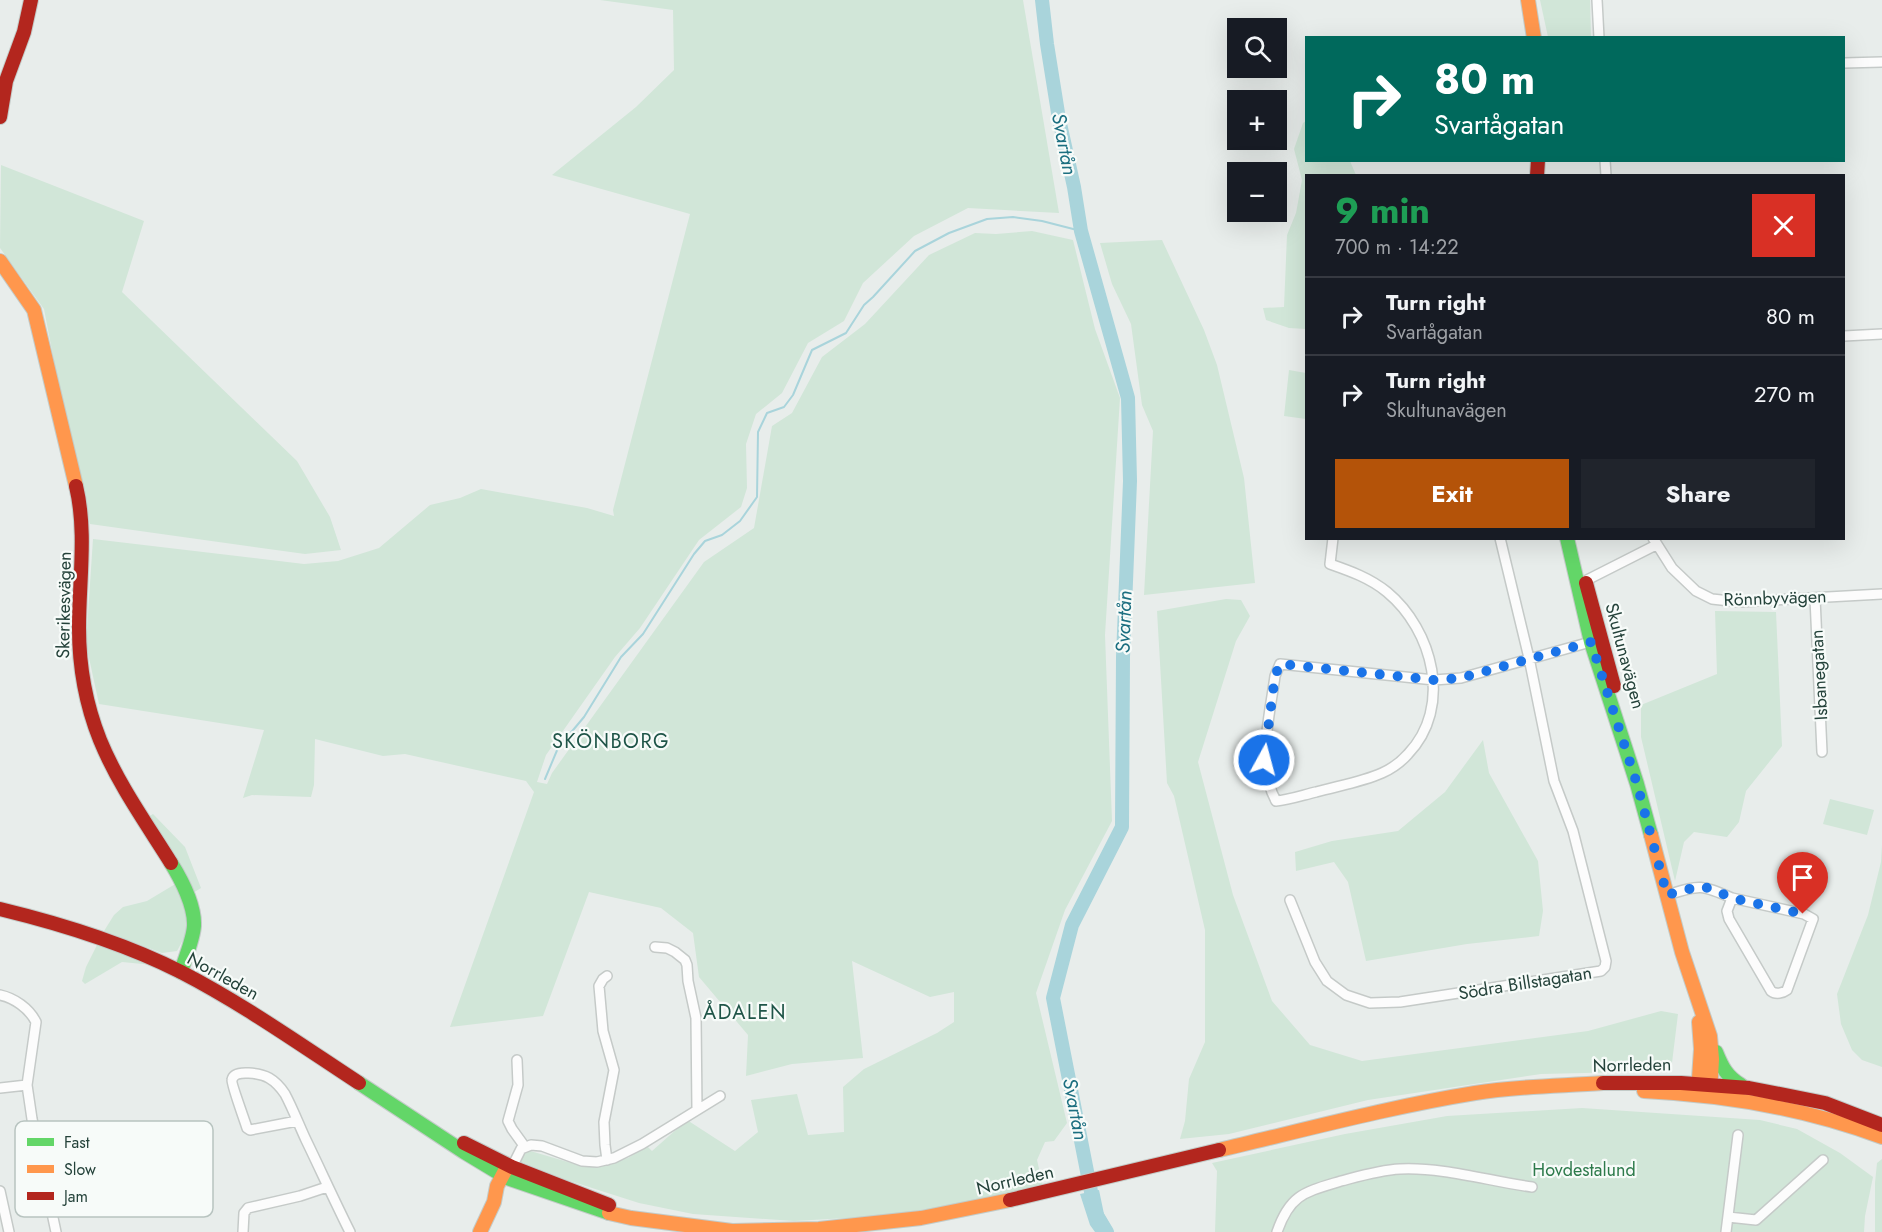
<!DOCTYPE html>
<html lang="en">
<head>
<meta charset="utf-8">
<style>
  body { margin:0; font-family:Jost,sans-serif; background:#20242c; color:#f1f3f6; height:100vh; display:flex; flex-direction:column; font-size:22px; white-space:nowrap }
  * { box-sizing:border-box; margin:0 }
  p { font-size:20px; color:#9ea1a6 }
  .icon { flex:none; width:33px; height:33px; fill:none; stroke:currentColor; stroke-width:2; stroke-linecap:round; stroke-linejoin:round }
  .map { position:relative; flex:1; overflow:hidden }
  .side { position:absolute; left:1305px; top:174px; width:540px; height:366px; display:flex; flex-direction:column; background:#171b24; border-radius:0px; box-shadow:0 6px 24px #0002 }
  .side>* { flex:none }
  .top-card { position:absolute; left:1305px; top:36px; width:540px; height:126px; border-radius:0px; box-shadow:0 6px 24px #0002; background:#00695c; color:#fff; overflow:hidden }
  .fabs { position:absolute; left:1227px; top:18px; display:grid; gap:12px }
  .fabs a { display:grid; place-items:center; width:60px; height:60px; border-radius:0px; background:#171b24; box-shadow:0 6px 24px #0002; font-size:30px }
  .pin { position:absolute; display:grid; place-items:center; width:51px; height:51px; color:#fff; margin:-62px -26px; border-radius:50% 50% 50% 0; rotate:-45deg; box-shadow:0 0 6px #0007 }
  .pin .icon { rotate:45deg }
  .me { position:absolute; width:66px; margin:-33px; rotate:7deg; stroke-linejoin:round; filter:drop-shadow(0 0 4px #0008) }
  .turn { display:flex; align-items:center; gap:21px; height:126px; padding:0 30px; font-size:27px }
  .turn .icon { width:78px; height:78px; stroke-width:2.5 }
  .turn b { display:block; font-size:42px; line-height:51px }
  .round { display:grid; place-items:center; flex:none; width:63px; height:63px; border-radius:0px; background:#20242c }
  .summary { display:flex; align-items:center; justify-content:space-between; height:102px; padding:0 30px }
  h1 { font-size:36px; font-weight:700; line-height:45px; color:#1e9e55 }
  .cta { display:flex; gap:12px; margin-top:auto; padding:12px 30px }
  .cta a { flex:1; height:69px; border-radius:0px; background:#b45309; color:#fff; font-size:24px; font-weight:700; line-height:69px; text-align:center }
  .cta a+a { background:#20242c; color:#f1f3f6 }
  ul { padding:0; list-style:none }
  li { display:flex; align-items:center; gap:18px; height:78px; padding:0 30px; border-top:2px solid #363941 }
  li div { flex:1 }
  li b { display:block; font-size:22px }
  li em { font-style:normal }
  .map>svg:first-child { display:block }
</style>
</head>
<body>
<div class="map">
<svg width="1882" height="1232" viewBox="0 0 1882 1232">
  <rect width="100%" height="100%" fill="#e8edeb"/>
  <path fill="#d1e6d8" d="M600,0H1023L1059,213L968,208L914,236L863,283L844,321L808,343L782,393L756,414L746,444L747,488L741,507L699,540L640,628L615,657L546,755L537,782L547,784L552,773L704,562L754,528L772,426L792,413L822,357L865,324L929,255L975,233L996,234L1032,231L1073,240L1095,329L1120,398L1105,635L1112,821L1065,910L1036,993L1067,1123L1054,1141L1045,1142L1037,1160L1043,1186L979,1201L882,1216L794,1221L693,1214L639,1203L567,1180L519,1161L527,1150L585,1167L628,1158L647,1146L652,1151L687,1120L735,1151L758,1132L751,1100L797,1094L808,1135L844,1132L843,1087L864,1069L937,1033L954,1022V992L930,997L852,961L863,1058L792,1064L746,1076L748,1035L699,977L693,933L661,908L589,892L543,1016L450,1027L534,792L526,781L405,754L383,756L315,739L314,785L311,797L252,795L243,798L264,730L99,704L86,644L93,539L304,564L338,561L379,548L430,505L460,498L481,489L587,508L614,516L613,510L690,214L552,175L636,107L674,70L673,10Z
    M1540,0H1590L1591,37H1548Z
    M1306,121V160L1350,161L1356,175L1306,176V329L1289,328L1266,320L1263,308L1284,307L1287,235L1296,213L1302,180L1294,149L1303,123Z
    M1,165L144,221L122,292L297,461L330,517L341,550L305,554L90,524L62,403L44,309L0,248Z
    M1162,240L1204,330L1217,365L1244,478L1255,583L1144,595L1153,431L1142,405L1131,324L1112,284L1100,243Z
    M1289,370L1306,373V419L1284,416Z
    M1226,599L1241,600L1250,616L1236,641L1198,762L1233,895L1272,1001L1310,1045L1362,1061L1588,1031L1661,1011L1678,1014L1671,1071L1541,1074L1368,1100L1229,1134L1180,1139L1185,1121L1189,1079L1205,1042V930L1174,796L1167,783L1157,611Z
    M1715,611L1776,612L1782,746L1746,791L1739,822L1727,837L1694,832L1684,842L1675,881L1641,737V705L1717,674Z
    M1483,740L1489,773L1538,861L1543,911L1539,936L1467,944L1366,961L1348,882L1334,862L1296,871L1295,852L1332,841L1398,831L1445,792Z
    M1830,799L1874,810L1867,835L1823,824Z
    M153,814L185,847L201,888L193,893L148,817Z
    M1882,845V1067L1862,1060L1852,1050L1841,1024L1837,994L1868,915L1881,862Z
    M177,883L186,904L189,929L177,951L162,953L104,931L114,915L123,907L147,901Z
    M98,943L153,965L122,962L85,984L82,981L86,967Z
    M1582,1108L1760,1120L1797,1129L1840,1153L1873,1177L1865,1216L1864,1232H1215L1217,1171L1212,1163L1345,1134L1447,1116Z
    M1882,1159V1232H1875V1183L1877,1163Z"/>
  <path fill="#a9d4db" d="M1099,1190L1104,1214L1114,1232H1095L1090,1225L1080,1194Z"/>
  <g fill="none" stroke-linecap="round" stroke-linejoin="round">
    <path stroke="#a9d4db" stroke-width="2" d="M545,779L558,748L584,717L621,657L643,634L694,554L705,541L722,535L740,521L757,497L758,432L767,413L784,407L793,395L812,350L846,333L864,305L873,297L915,251L949,233L987,219L1013,217L1042,221L1081,231"/>
    <path stroke="#a9d4db" stroke-width="14" d="M1042,0L1047,44L1059,119L1074,187L1081,231L1128,398L1130,481L1123,657L1122,827L1072,925L1053,998L1095,1212L1107,1232"/>
    <g stroke="#c5cac8" stroke-width="12">
      <path id="street" d="M1597,0L1599,38
        M1844,63L1882,62
        M1605,160L1606,176
        M1844,336L1882,334
        M1333,538L1330,564C1350,571 1370,578 1387,592C1433,630 1453,707 1408,754C1401,762 1391,769 1382,773C1362,782 1337,786 1316,792C1303,795 1289,800 1276,801C1256,765 1270,715 1275,676L1280,664L1434,680L1461,678L1594,641
        M1653,538L1672,568L1696,591L1712,599L1739,602L1882,594
        M1581,583L1656,545
        M1815,598L1822,752
        M1667,895C1700,885 1700,884 1732,898L1727,911L1729,919L1771,991C1776,995 1783,993 1787,990L1813,919L1804,914L1732,898
        M1290,900L1315,962L1327,981L1346,995L1370,1003L1400,1002L1601,971L1605,967L1606,961L1573,831L1554,781L1529,658L1500,538
        M655,947L667,948L675,952L685,960L687,965L688,981L696,1018L697,1110
        M607,976L603,979L599,986L603,1031L614,1070L604,1122L605,1145L607,1160
        M0,995C14,998 29,1008 36,1022L27,1085L0,1088
        M517,1060L518,1085L508,1121L512,1129L525,1147
        M27,1085L32,1119L56,1232
        M297,1121L250,1130L247,1128C245,1121 231,1084 232,1080C234,1068 262,1074 269,1078C276,1082 281,1088 285,1094C293,1109 299,1125 306,1140C321,1171 335,1202 350,1232
        M512,1167L521,1149L531,1145L542,1146L582,1161L597,1162L614,1158L642,1144L720,1096
        M0,1191L9,1232
        M1728,1217L1756,1220L1823,1160
        M243,1232L244,1213L248,1208L300,1196L327,1187
        M1277,1232C1290,1194 1305,1192 1341,1181C1360,1176 1380,1170 1400,1169C1444,1167 1488,1181 1532,1187
        M1726,1232L1738,1135"/>
    </g>
    <g stroke="#c3cbc8" stroke-width="16">
      <path id="fast" d="M1567,538L1591,642L1637,784L1651,835
        M171,863C181,879 195,906 194,926C193,940 185,958 181,972
        M1716,1052C1722,1067 1727,1077 1741,1085
        M359,1083L464,1152L507,1178L609,1213"/>
    </g>
    <g stroke="#c3cbc8" stroke-width="16">
      <path id="slow" d="M1528,0L1534,38
        M0,261L34,310L76,486
        M1651,835L1682,952L1710,1036L1712,1059L1711,1077L1698,1095
        M1644,1091C1726,1095 1805,1108 1882,1137
        M1698,1093L1701,1049L1699,1022
        M1219,1150C1304,1130 1389,1107 1475,1093C1517,1086 1561,1086 1603,1083
        M609,1213L631,1218L732,1231L819,1229L921,1218L1010,1200
        M480,1232L494,1202L497,1186L507,1167"/>
    </g>
    <g stroke="#c3cbc8" stroke-width="16">
      <path id="jam" d="M0,117L6,81L24,32L31,0
        M1537,176L1538,160
        M76,486C87,532 79,580 79,628C79,665 86,705 100,740C118,784 146,823 171,863
        M1586,583L1614,686
        M0,909C62,924 124,943 181,972C243,1004 301,1045 359,1083
        M1603,1083H1681L1749,1088L1825,1103L1882,1125
        M464,1143L512,1167L609,1205
        M1010,1200L1219,1150"/>
    </g>
    <use href="#street" stroke="#fcfcfc" stroke-width="9"/>
    <use href="#fast" stroke="#63d668" stroke-width="14"/>
    <use href="#slow" stroke="#ff974d" stroke-width="14"/>
    <use href="#jam" stroke="#b3261e" stroke-width="14"/>
  </g>
  <g fill="none" stroke-linecap="round" stroke-linejoin="round">
    <path stroke="#1a73e8" stroke-width="10" stroke-dasharray="0 18" d="M1264,760L1275,676L1280,664L1434,680L1461,678L1591,642L1637,784L1667,895L1700,886L1712,889L1732,898L1803,914"/>
  </g>
  <g text-anchor="middle" dominant-baseline="central" stroke-width="4.5" stroke-linejoin="round" paint-order="stroke">
    <g font-size="18" fill="#24423a" stroke="#f7fbf9">
      <text transform="translate(1775 598) rotate(-2)">Rönnbyvägen</text>
      <text transform="translate(64 605) rotate(-89)">Skerikesvägen</text>
      <text transform="translate(1625 656) rotate(75)">Skultunavägen</text>
      <text transform="translate(1819 675) rotate(-93)">Isbanegatan</text>
      <text transform="translate(223 976) rotate(29)">Norrleden</text>
      <text transform="translate(1525 983) rotate(-9)">Södra Billstagatan</text>
      <text transform="translate(1632 1065) rotate(-1)">Norrleden</text>
      <text transform="translate(1015 1180) rotate(-13)">Norrleden</text>
    </g>
    <g font-size="18" fill="#2d7a4b" stroke="#f7fbf9">
      <text x="1584" y="1170">Hovdestalund</text>
    </g>
    <g font-size="20" font-style="italic" fill="#1c6f80" stroke="#f7fbf9">
      <text transform="translate(1064 144) rotate(79)">Svartån</text>
      <text transform="translate(1124 622) rotate(-88)">Svartån</text>
      <text transform="translate(1075 1109) rotate(79)">Svartån</text>
    </g>
    <g font-size="20" letter-spacing="1.5" fill="#1f5548" stroke="#f7fbf9">
      <text x="611" y="741">SKÖNBORG</text>
      <text x="745" y="1012">ÅDALEN</text>
    </g>
  </g>
  <rect x="15" y="1121" width="198" height="96" rx="9" fill="#f7fbf9" stroke="#b8c4c0" stroke-width="1.5"/>
  <rect x="27" y="1138" width="27" height="8" fill="#63d668"/>
  <rect x="27" y="1165" width="27" height="8" fill="#ff974d"/>
  <rect x="27" y="1192" width="27" height="8" fill="#b3261e"/>
  <g font-size="16" fill="#24423a">
    <text x="64" y="1148">Fast</text>
    <text x="64" y="1175">Slow</text>
    <text x="64" y="1202">Jam</text>
  </g>
</svg>
<div class="fabs">
<a><svg class="icon" aria-label="search" viewBox="0 0 24 24"><circle cx="10" cy="10" r="6"/><path d="M15 15l6 6"/></svg></a>
<a>+</a>
<a>−</a>
</div>
<div class="pin" style="left:1803px;top:914px;background:#d93025"><svg class="icon" aria-label="arrive" viewBox="0 0 24 24"><path d="M6 21V4h12l-3 4 3 4H6"/></svg></div>
<svg class="me" style="left:1264px;top:760px" viewBox="-20 -20 40 40"><circle r="17" fill="#1a73e8" stroke="#fff" stroke-width="3"/><path d="M0-11L8 9 0 5-8 9z" fill="#fff"/></svg>
<div class="top-card">
<div class="turn"><svg class="icon" aria-label="right" viewBox="0 0 24 24"><path d="M7 20v-9h11M14 6l5 5-5 5"/></svg><div><b>80 m</b>Svartågatan</div></div>
</div>
<section class="side">
<div class="summary"><div><h1>9 min</h1><p>700 m · 14:22</p></div><a class="round" style="background:#d93025;color:#fff"><svg class="icon" aria-label="close" viewBox="0 0 24 24"><path d="M6 6l12 12M18 6L6 18"/></svg></a></div>
<ul>
<li><svg class="icon" aria-label="right" viewBox="0 0 24 24"><path d="M7 20v-9h11M14 6l5 5-5 5"/></svg><div><b>Turn right</b><p>Svartågatan</p></div><em>80 m</em></li>
<li><svg class="icon" aria-label="right" viewBox="0 0 24 24"><path d="M7 20v-9h11M14 6l5 5-5 5"/></svg><div><b>Turn right</b><p>Skultunavägen</p></div><em>270 m</em></li>
</ul>
<div class="cta"><a>Exit</a><a>Share</a></div>
</section>
</div>
</body>
</html>
